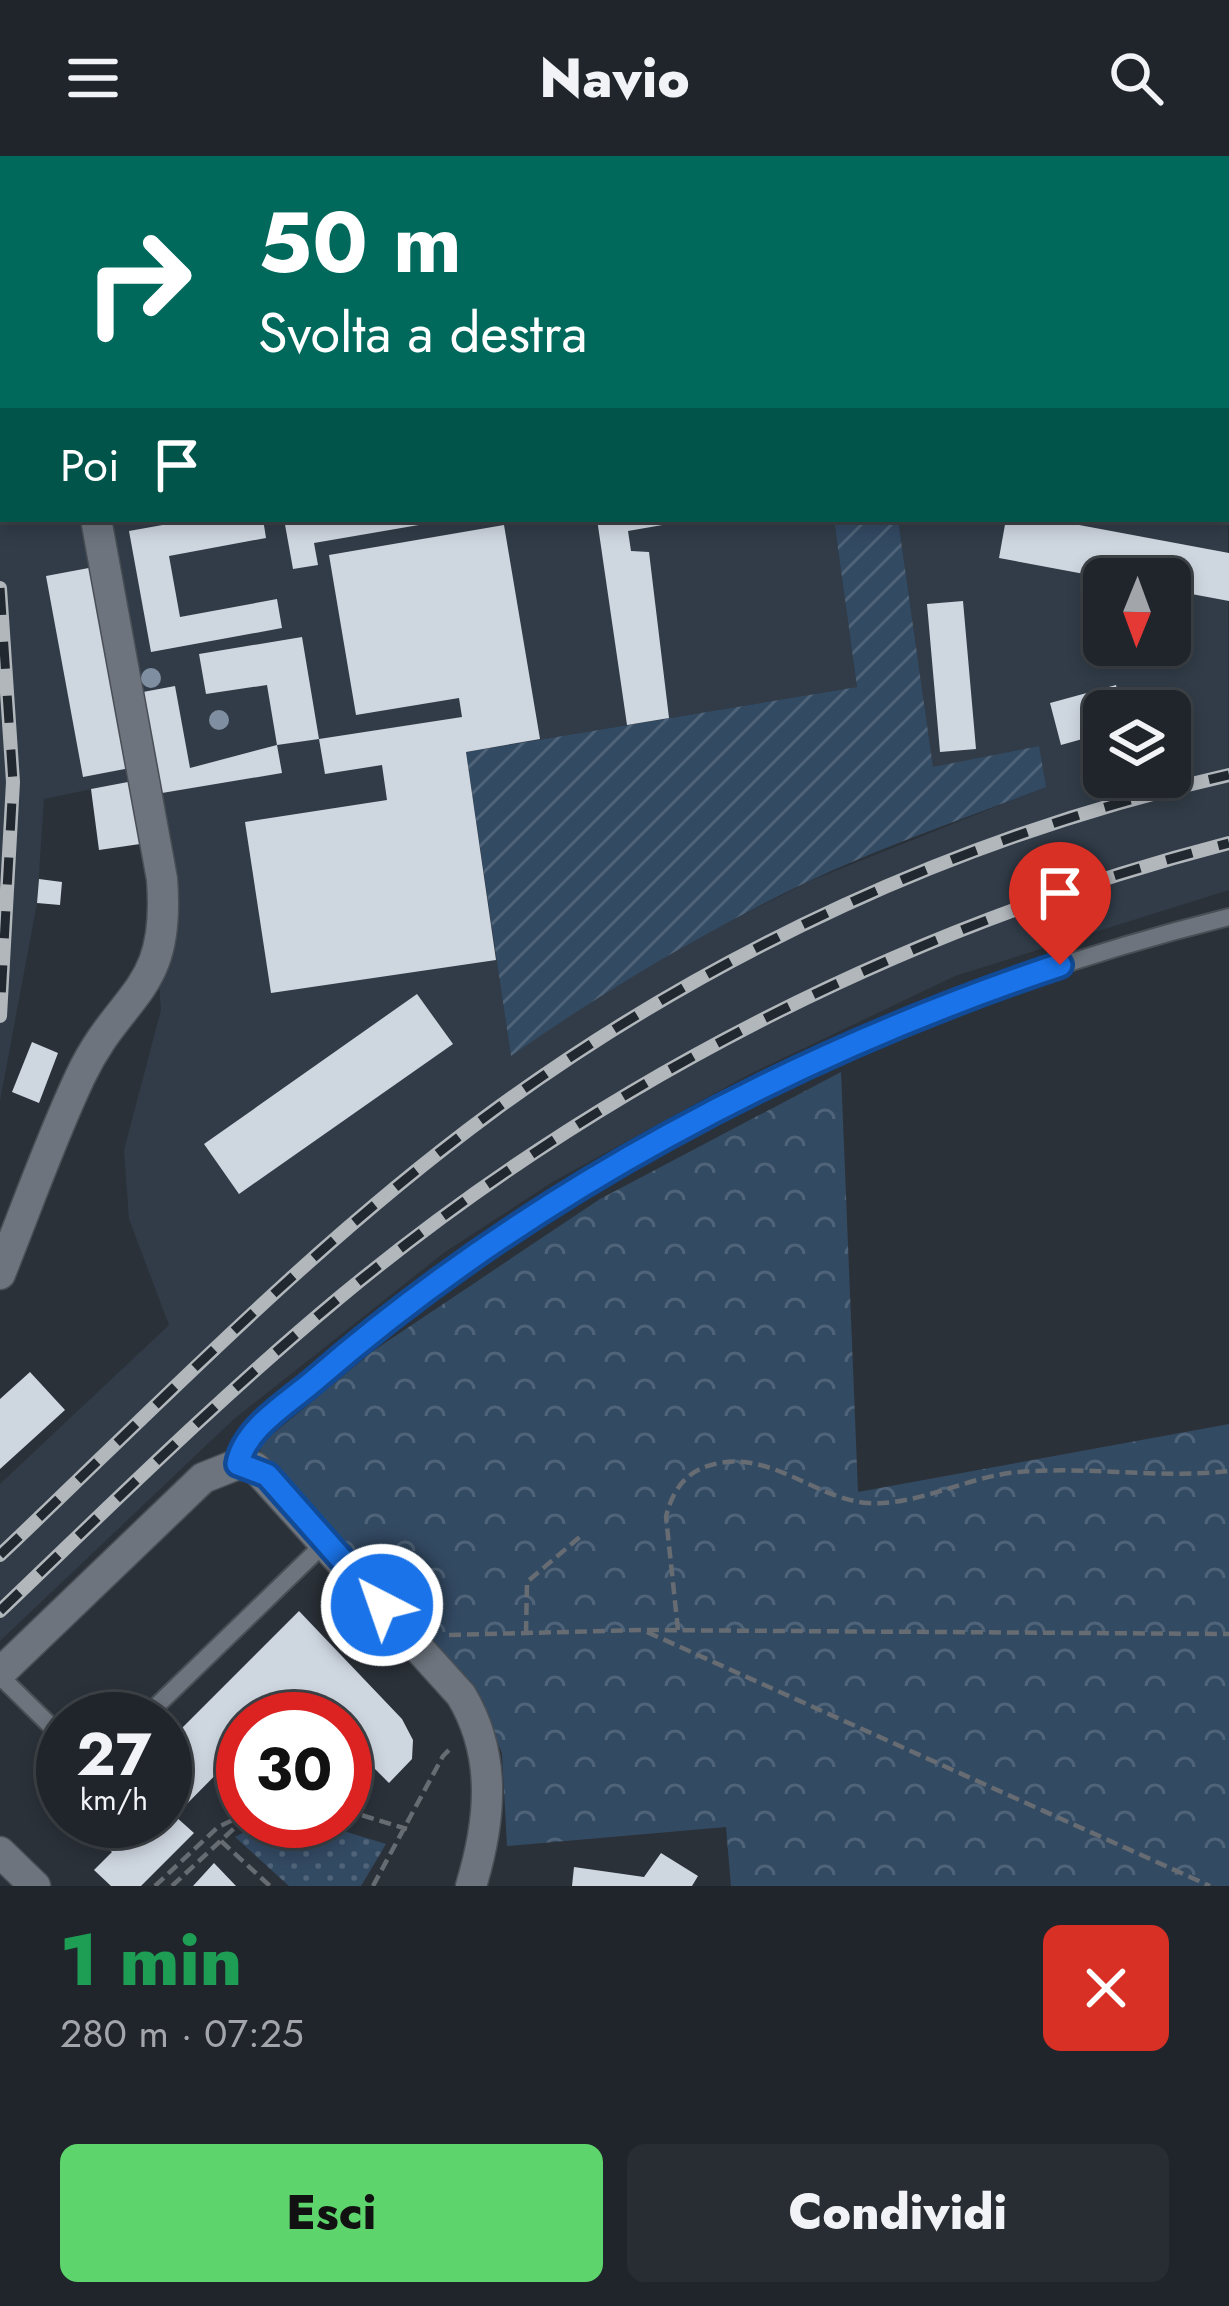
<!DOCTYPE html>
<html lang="it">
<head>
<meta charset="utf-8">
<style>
  body { margin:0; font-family:Jost,sans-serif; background:#282d33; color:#f1f3f6; height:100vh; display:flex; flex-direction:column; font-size:45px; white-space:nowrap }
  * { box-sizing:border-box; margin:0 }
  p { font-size:39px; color:#a2a5a9 }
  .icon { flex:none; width:66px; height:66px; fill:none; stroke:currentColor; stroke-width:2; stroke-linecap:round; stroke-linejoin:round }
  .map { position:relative; height:1730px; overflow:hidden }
  .details { display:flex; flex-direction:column; background:#20252b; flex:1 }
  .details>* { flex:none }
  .top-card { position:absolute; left:0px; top:0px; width:1230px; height:366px; box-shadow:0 6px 18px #0003,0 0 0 3px #3d4247; background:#00695c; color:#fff; overflow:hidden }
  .needle { width:78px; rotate:181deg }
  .tools { position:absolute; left:1083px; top:402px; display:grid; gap:24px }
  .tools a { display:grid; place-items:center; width:108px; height:108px; border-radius:18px; background:#20252b; box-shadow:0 6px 18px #0003,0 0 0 3px #3d4247; font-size:60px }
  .speed { position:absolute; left:36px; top:1536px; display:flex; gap:24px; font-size:60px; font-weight:700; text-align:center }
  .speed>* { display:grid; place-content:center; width:156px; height:156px; border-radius:50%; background:#20252b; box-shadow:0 6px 18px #0003,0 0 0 3px #3d4247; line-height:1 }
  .speed small { font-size:30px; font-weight:400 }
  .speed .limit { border:18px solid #d22; background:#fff; color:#111 }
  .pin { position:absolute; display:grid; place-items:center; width:102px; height:102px; color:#fff; margin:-123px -51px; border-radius:50% 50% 50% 0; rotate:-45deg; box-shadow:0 0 12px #0007 }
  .pin .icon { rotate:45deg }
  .me { position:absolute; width:132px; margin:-66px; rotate:319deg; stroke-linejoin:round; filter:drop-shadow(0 0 9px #0008) }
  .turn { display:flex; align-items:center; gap:42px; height:252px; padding:0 60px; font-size:54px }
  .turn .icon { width:156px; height:156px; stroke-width:2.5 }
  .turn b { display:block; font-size:84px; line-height:102px }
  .then { display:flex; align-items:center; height:114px; padding:0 60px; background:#0003; gap:24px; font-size:45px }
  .round { display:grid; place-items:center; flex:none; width:126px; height:126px; border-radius:18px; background:#282d33 }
  .head { display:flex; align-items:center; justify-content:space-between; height:204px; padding:0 60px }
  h1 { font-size:72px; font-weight:800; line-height:90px; color:#1e9e55 }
  .action { display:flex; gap:24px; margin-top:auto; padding:24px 60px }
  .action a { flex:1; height:138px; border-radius:18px; background:#5ed56c; color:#111; font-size:48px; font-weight:800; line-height:138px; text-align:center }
  .action a+a { background:#282d33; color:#f1f3f6 }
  header { display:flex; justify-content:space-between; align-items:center; height:156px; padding:0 60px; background:#20252b; font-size:54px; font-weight:800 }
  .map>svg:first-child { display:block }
</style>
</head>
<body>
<header><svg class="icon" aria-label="menu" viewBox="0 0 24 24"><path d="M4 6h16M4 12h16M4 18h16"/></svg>Navio<svg class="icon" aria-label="search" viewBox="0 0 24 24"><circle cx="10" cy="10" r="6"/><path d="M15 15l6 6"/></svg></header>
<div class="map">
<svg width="1229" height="1730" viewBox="0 0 1229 1730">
  <defs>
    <pattern id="grass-dots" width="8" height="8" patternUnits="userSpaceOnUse" patternTransform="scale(3)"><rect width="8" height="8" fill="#334a63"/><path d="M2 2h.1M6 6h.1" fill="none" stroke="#506479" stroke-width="1.8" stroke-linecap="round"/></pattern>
    <pattern id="forest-crowns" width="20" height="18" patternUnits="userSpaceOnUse" patternTransform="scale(3)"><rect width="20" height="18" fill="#334a63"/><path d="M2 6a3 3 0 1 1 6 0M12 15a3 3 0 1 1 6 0" fill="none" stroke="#506479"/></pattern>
    <pattern id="garden-furrows" width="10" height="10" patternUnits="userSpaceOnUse" patternTransform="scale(3)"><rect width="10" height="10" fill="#334a63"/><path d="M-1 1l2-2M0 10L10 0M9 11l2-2" fill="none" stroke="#506479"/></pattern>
  </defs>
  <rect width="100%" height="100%" fill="#2b3139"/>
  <path fill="#313c48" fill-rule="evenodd" d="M0,0L105,3H3V363H834L857,531L466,596L511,899L606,833L711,775L810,725L1045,631L1038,590L933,612L898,363H1227V148L1229,734L955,820L750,918L554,1025L445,1096L234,1263L0,1485V1328L169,1169L129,1063L124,994L161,854L145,622L44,643L37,747L0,945ZM1104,423H1170V489H1104ZM1104,555H1170V621H1104Z
    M641,0H889L895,3H647Z"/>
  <path fill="url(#grass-dots)" d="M1083,0H1229V149L1227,3Z
    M266,1665H311L386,1688L361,1730H289L235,1681Z"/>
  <path fill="url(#forest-crowns)" d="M841,916L858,1336L1229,1268V1730H731L726,1671L507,1690L502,1597L476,1537L257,1291L373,1195L600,1043Z"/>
  <path fill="url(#garden-furrows)" d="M834,363H898L933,611L1039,590L1046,631C966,662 883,690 805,727C702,777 605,834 511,900L466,596L857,531Z"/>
  <path fill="#ced6e0" d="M196,363H263L266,382L169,400L180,461L277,443L282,472L151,496L129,375Z
    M284,363H442V365L314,387L318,409L293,413Z
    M597,363H697L628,375L631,395L649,396L669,562L627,569Z
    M1006,363H1047L1229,397V445L1170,434V423H1111L999,402Z
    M504,369L540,583L466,596L496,804L271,837L245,666L387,644L382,609L325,618L319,583L462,561L459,542L356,559L329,399Z
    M94,411L130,612L83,621L46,420Z
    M963,445L976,593L940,596L927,448Z
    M302,481L319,583L277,589L282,617L162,637L143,536L175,530L190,612L277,589L267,529L206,538L199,498Z
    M1116,529L1123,555H1104V577L1061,589L1050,547Z
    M133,625L147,687L99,694L91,633Z
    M39,723L62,726L60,749L37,747Z
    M417,838L453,888L239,1038L204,988Z
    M32,886L58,897L39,947L12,936Z
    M30,1216L65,1254L0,1313V1243Z
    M299,1455L402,1563L413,1584L412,1603L389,1627L345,1583V1563H325L297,1536L271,1563H243V1591L175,1660L194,1677L141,1730H111L94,1714L112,1696L85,1670L89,1665H165V1589Z
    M661,1697L698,1720L692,1730H572L574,1711L644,1721Z
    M214,1707L236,1730H193Z"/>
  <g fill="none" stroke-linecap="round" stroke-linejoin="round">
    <g stroke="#494f55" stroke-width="20">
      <path id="lane" d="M238,1308C244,1270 295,1241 323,1217C578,997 904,842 1229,761
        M0,1520L63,1582
        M143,1563L326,1386"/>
    </g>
    <g stroke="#494f55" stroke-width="33">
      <path id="street" d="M97,0L98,3
        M610,0L616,3
        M0,1118C26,1053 50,985 80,921C121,834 171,838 162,723L96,363
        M0,1517L203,1322L238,1308L255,1311L461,1539C497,1599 491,1664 471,1730
        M0,1696L35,1730"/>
    </g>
    <path stroke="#666c72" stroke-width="4.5" stroke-dasharray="12 6" stroke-linecap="butt" d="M678,1474L666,1361C673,1331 689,1312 720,1307C773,1297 817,1343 868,1347C919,1350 968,1320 1019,1316C1089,1310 1159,1323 1229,1315
      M647,1476L1210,1730
      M526,1477L527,1426L582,1379
      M449,1479L642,1474L1229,1478
      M345,1654L407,1673
      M221,1685L270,1730
      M155,1730L218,1671L243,1659
      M172,1730L243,1664
      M373,1730L443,1600L453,1590"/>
    <use href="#lane" stroke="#6d747d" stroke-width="16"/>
    <use href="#street" stroke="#6d747d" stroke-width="30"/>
    <g stroke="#b2b7bc" stroke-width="14">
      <path id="rail" d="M691,0L697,3
        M726,0L733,3
        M794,0L800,3
        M829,0L835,3
        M1227,171H1229
        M1227,189L1229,190
        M1227,233L1229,234
        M0,432L13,626L0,860
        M0,1399C159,1248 314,1087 492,956C710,796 965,678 1229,619
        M0,1455C111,1349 221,1240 340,1141C598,927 904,771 1229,687"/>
    </g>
    <use href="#rail" stroke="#21282f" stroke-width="9" stroke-dasharray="27" stroke-linecap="butt"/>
  </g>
  <g fill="#7f8ea0">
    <circle cx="151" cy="522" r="10"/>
    <circle cx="219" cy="564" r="10"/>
  </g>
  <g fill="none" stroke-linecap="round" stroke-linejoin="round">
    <g stroke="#114b97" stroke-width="30">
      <path id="route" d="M382,1449L267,1319L238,1308C244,1272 290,1246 316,1223C529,1038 793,898 1060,809"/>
    </g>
    <use href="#route" stroke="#1a73e8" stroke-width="21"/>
  </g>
</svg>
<div class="tools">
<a><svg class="needle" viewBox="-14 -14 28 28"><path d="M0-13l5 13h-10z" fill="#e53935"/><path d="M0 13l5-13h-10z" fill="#a2a5a9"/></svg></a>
<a><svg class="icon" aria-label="layers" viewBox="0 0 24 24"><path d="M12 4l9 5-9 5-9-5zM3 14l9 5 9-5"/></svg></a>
</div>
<div class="speed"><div>27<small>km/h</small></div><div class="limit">30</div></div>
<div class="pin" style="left:1060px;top:809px;background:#d93025"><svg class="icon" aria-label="arrive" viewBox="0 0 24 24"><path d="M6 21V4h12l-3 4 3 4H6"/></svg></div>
<svg class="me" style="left:382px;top:1449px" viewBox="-20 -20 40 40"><circle r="17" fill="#1a73e8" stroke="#fff" stroke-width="3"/><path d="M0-11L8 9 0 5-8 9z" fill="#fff"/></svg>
<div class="top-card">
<div class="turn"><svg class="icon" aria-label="right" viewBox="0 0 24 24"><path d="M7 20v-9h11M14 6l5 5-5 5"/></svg><div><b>50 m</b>Svolta a destra</div></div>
<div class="then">Poi<svg class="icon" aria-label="arrive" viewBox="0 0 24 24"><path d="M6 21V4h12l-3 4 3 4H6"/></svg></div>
</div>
</div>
<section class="details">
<div class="head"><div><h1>1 min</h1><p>280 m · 07:25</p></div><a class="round" style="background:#d93025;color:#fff"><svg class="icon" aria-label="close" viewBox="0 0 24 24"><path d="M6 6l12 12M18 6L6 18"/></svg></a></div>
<div class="action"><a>Esci</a><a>Condividi</a></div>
</section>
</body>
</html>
